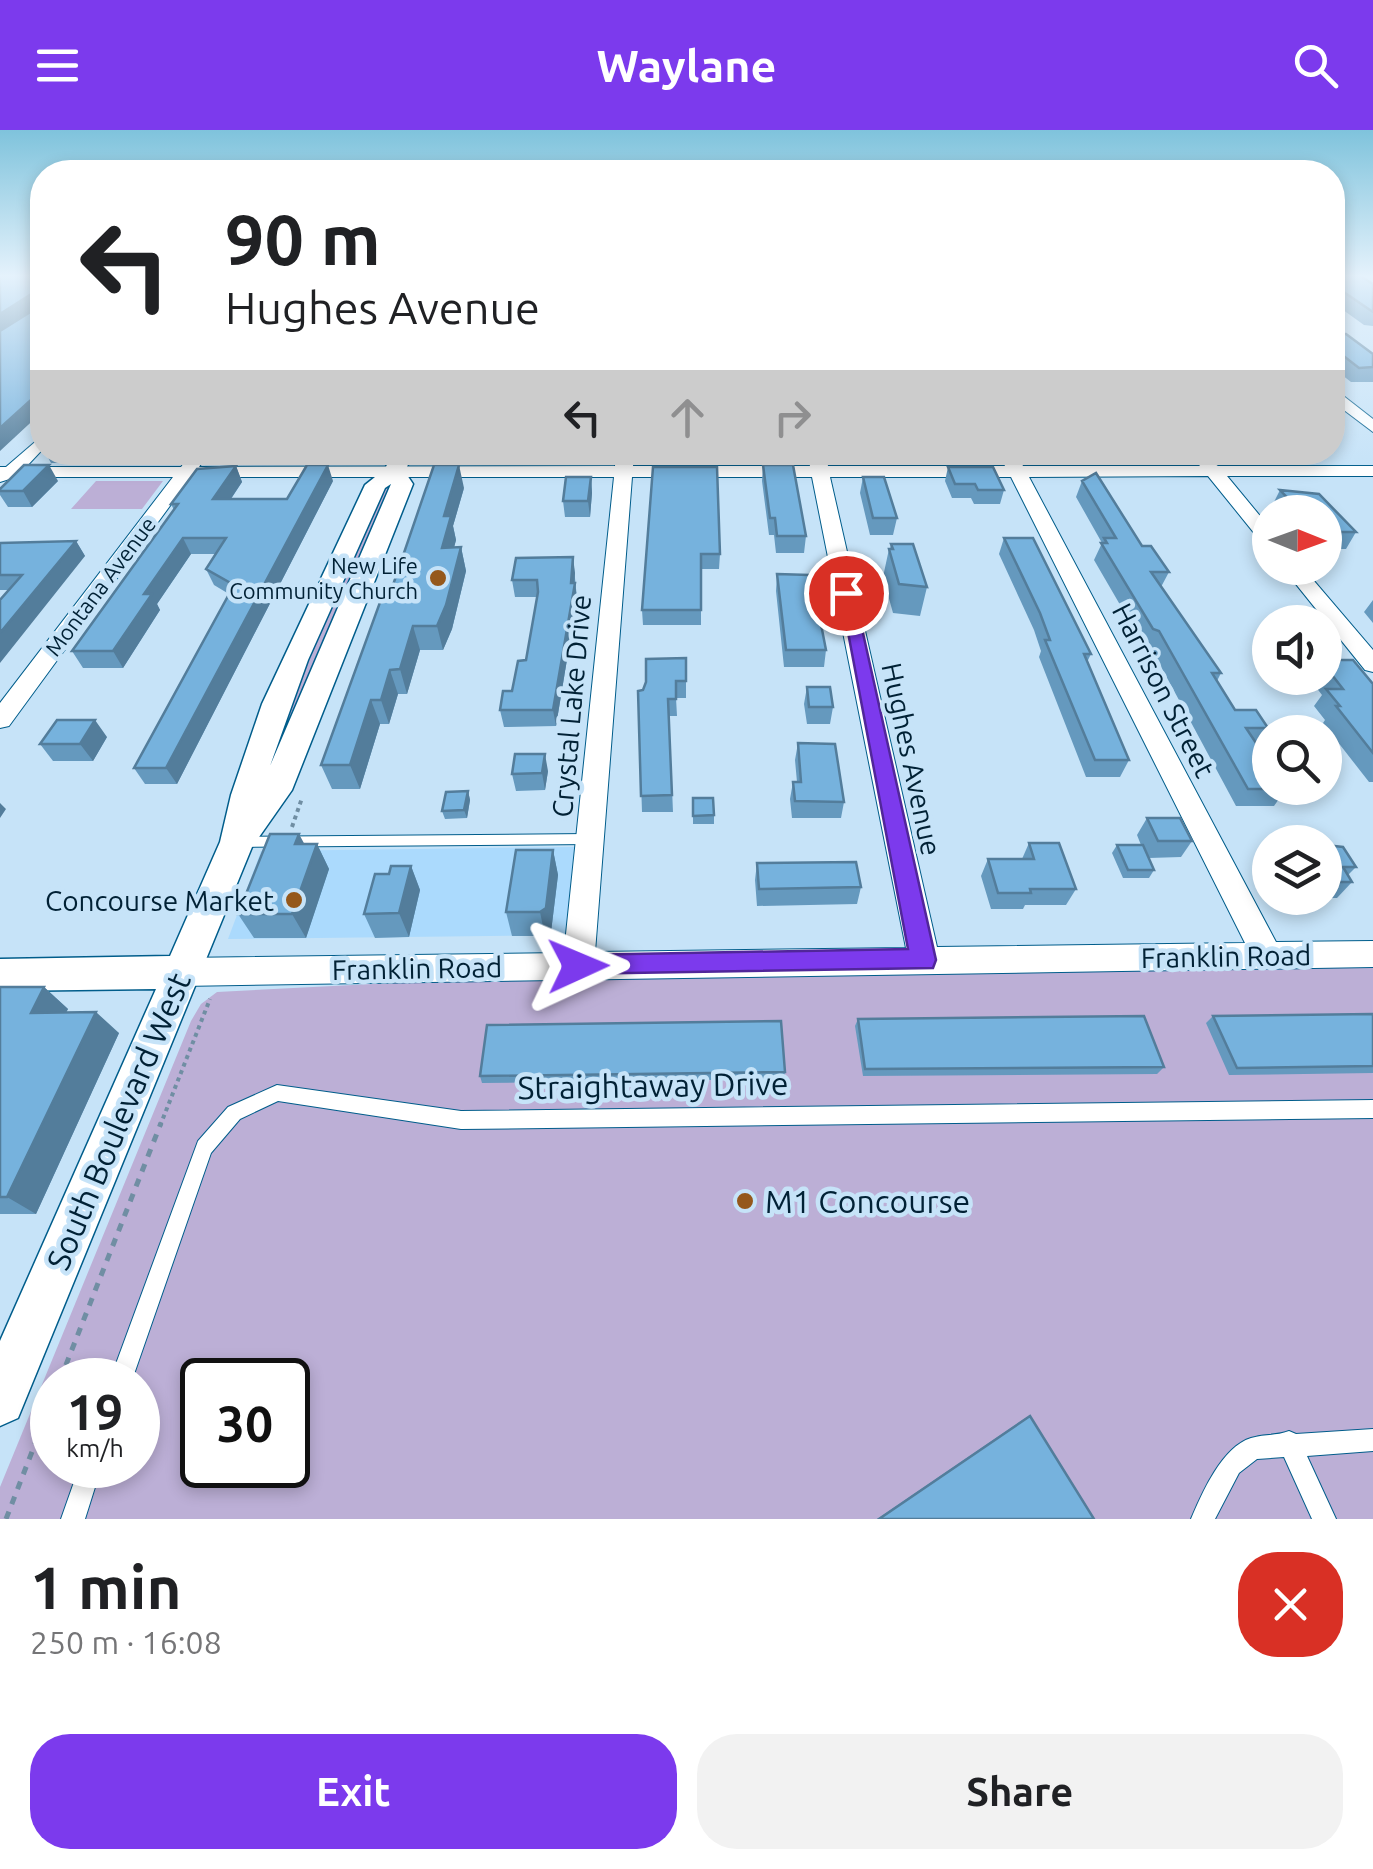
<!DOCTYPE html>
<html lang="en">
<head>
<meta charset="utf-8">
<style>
  body { margin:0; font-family:Ubuntu,sans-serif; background:#f2f2f2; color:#202124; height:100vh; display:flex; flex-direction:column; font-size:38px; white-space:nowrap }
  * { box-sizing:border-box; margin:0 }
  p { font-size:32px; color:#757577 }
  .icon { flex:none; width:55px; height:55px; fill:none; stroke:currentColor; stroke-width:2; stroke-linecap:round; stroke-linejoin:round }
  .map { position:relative; height:1389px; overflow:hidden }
  .panel { display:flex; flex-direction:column; background:#fff; flex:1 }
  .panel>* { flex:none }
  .guide { position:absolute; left:30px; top:30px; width:1315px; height:305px; border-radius:40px; box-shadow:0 5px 15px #0003; background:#fff; color:#202124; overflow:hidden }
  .needle { width:65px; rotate:91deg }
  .tools { position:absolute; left:1252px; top:365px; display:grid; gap:20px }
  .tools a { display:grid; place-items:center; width:90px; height:90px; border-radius:50%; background:#fff; box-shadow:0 5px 15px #0003; font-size:50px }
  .speed { position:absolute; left:30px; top:1228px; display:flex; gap:20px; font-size:50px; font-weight:700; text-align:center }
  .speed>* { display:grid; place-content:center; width:130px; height:130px; border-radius:50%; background:#fff; box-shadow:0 5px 15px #0003; line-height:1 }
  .speed small { font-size:25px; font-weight:400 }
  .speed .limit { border:5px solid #111; border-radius:15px; background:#fff; color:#111 }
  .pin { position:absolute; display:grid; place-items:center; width:85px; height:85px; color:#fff; margin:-42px; border:5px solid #fff; border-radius:50%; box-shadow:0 2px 10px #0007 }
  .me { position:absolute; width:110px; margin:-55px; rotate:89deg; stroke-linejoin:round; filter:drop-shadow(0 0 8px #0008) }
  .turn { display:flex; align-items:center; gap:35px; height:210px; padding:0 30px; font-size:45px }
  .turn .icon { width:130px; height:130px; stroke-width:2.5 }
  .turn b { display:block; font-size:70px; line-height:85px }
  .lanes { display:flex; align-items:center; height:95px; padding:0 30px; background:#0003; justify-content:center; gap:50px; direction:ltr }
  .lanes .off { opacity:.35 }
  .round { display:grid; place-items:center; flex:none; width:105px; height:105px; border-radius:40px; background:#f2f2f2 }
  .overview { display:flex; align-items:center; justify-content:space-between; height:170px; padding:0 30px }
  h1 { font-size:60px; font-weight:700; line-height:75px }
  .cta { display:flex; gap:20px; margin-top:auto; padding:20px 30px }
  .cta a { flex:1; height:115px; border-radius:40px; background:#7c3aed; color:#fff; font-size:40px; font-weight:700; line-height:115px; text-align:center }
  .cta a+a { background:#f2f2f2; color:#202124 }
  header { display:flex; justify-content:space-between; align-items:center; height:130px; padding:0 30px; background:#7c3aed; color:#fff; font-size:45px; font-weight:700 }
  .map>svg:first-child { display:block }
</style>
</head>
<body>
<header><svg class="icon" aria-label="menu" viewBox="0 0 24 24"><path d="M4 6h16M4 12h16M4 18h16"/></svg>Waylane<svg class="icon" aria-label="search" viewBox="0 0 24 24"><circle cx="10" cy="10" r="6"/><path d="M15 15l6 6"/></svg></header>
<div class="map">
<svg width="1373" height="1389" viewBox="0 0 1373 1389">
  <rect width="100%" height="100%" fill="#c6e3f8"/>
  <path fill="#abdafd" d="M574,717L566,805L228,809L261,721Z"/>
  <path fill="#bcafd6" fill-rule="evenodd" d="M96,351H163L142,379H71Z
    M394,352L262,661L282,586L381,357Z
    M1373,836V1389H0V1357L191,891L201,874L217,862L510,847ZM52,1250H138V1335H52ZM202,1250H288V1335H202Z"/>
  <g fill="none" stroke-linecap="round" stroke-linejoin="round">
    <g stroke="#005d8b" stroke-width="2">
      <path id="service" d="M589,704L594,705L596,709L594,713L589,714L237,717L232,716L230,712L232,708L237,707Z
        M277,955L461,981L1373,970V988L461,999L278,971L240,989L211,1023L132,1250H110L198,1011L228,977Z
        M1373,1299V1321L1307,1326L1336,1389H1312L1284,1327L1257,1329L1239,1343L1215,1389H1191C1202,1363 1222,1317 1251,1308C1264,1304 1276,1306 1289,1301L1296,1304Z
        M80,1335H102L85,1389H61Z"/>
    </g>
    <g stroke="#005d8b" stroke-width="2">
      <path id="minor" d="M1332,257L1373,289V302L1332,271Z
        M42,306V320L26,337H181L192,322H209L199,337L615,336L616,322H634L633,336H810L807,322H825L828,336H1005L999,322H1016L1023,336H1199L1207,329L1218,336H1373V346H1227L1270,398V416L1263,414L1208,346L1029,347L1276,812L1373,811V837L181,856L170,852L165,842L170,832L181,828L564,823L614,347H191L9,596L0,598V573L173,347H16L0,352V337H6ZM632,347H812L906,818L595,822ZM830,347H1011L1245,813L937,817Z
        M1283,438H1303L1373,520V542L1365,540Z"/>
    </g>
    <g stroke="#005d8b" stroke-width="3">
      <path id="tertiary" d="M393,322H413L405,342L413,354L292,660L252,717L18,1288L0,1296V1211L156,859L0,861V829L170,826L220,712L231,665L262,574L365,355L385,339ZM391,354L270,636L308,530L385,358Z"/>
    </g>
    <path stroke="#708ea3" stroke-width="4" stroke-dasharray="4 4" stroke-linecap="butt" d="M292,697L302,668
      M160,996L210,869"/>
    <path stroke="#708ea3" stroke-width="5" stroke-dasharray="8 8" stroke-linecap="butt" d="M60,1250L161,993
      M6,1389L52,1270"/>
    <use href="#service" fill="#fff" fill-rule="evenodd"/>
    <use href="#minor" fill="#fff" fill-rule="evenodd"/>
    <use href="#tertiary" fill="#fff" fill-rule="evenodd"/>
  </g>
  <path fill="#6599be" d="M1332,146L1373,154V196L1364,195L1332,172Z
    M1332,204L1373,224V252H1351L1332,237Z
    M1332,268H1342L1334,283H1332Z
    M45,322H88L75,333H51Z
    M307,322H348L342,333L310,332Z
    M654,322H715V332H655Z
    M758,322H786L785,332H759Z
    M915,322H982L980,332L918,330Z
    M1146,322H1180L1176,332H1153Z
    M763,335L806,406L804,423H776L774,405H769L762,351Z
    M236,336L242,352L231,369H287L333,351L177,654H145L134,638L229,464L214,455L206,439L216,424H191L157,474L160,480L123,538H83L72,521L174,380L171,374Z
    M653,337L720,424L719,439H701V495H643L642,480Z
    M948,337L1004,360L1000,374H974L971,368H952L945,351Z
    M591,347L592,363L590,387H565L563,371Z
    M863,347L897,388L893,405H870L860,363Z
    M58,351L32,377H8L0,365V359Z
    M1082,351L1142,416L1169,442L1161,457L1221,543L1217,551L1235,580L1268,598L1257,614L1286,659L1274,676H1236L1151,518L1144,516L1094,430L1102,413L1076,367Z
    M464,358L453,396L456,410L454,417H461L466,441L452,499L443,520H420L407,564H398L389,594H380L360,659H332L321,635L392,458Z
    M1280,360L1319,364L1356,402L1346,419H1325V382H1277L1272,376Z
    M1004,408L1091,524L1087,532L1129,630L1120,647H1086L1039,527L1041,521L1034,500L999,424Z
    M76,411L85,426L8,460H0V413Z
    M891,414L927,457L920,486L893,483L883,447L889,419H890Z
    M573,427L577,469L556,596L504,597L500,580L512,561L526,530L537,467H515L512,450Z
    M777,444L813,484L826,520L824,537H784L776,461Z
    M1373,470V493L1364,482Z
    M686,528V568H676L677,586H669L673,682H642L638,561L643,560Z
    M1325,536L1373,554V652H1369L1323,593L1325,590L1314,576L1322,565L1309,548H1325Z
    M807,557L833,577L830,594H807L804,574Z
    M107,607L93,631H53L40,614Z
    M798,613L844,672L841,688H792L790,669L793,652H797L795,630Z
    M548,641L545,660L516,661L512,644Z
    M468,661L470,670L467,688L445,689L442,681Z
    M693,668L714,685V694H693Z
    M1147,688L1192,711L1181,727L1149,728L1154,740L1149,748H1123L1112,723L1117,715H1141L1137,705Z
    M1029,713L1076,759L1066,775H1025L1023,779H991L981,746L988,729H1022Z
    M304,714H317L329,739L306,808H254L238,784Z
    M1325,715L1356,737L1348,745L1352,752L1337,768H1312H1325Z
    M553,720L558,745L551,802L545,806H512L506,782Z
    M757,733L861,757L857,774L757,776L755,750Z
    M411,736L420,760L409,807L375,808L364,784L389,744Z
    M0,857H44L68,879L66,882L119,903L36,1084H0Z
    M1373,884V943L1229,945L1206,893L1213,886Z
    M858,889L1164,937L1157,944L863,946L855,896Z
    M785,942L784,949L482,953L480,946Z
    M1030,1286L1094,1389H877L1024,1289Z"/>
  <path fill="#537d9b" d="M36,161L42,173L0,202V184Z
    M42,260V282L0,321V298Z
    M69,322H88L75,333Z
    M339,322H348L342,333Z
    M49,335L58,351L32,377L23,361Z
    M328,335L333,351L177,654L166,638Z
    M459,335L464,358L453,396L456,410L448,441L442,418L444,386Z
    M236,336L242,352L220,385L213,369Z
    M591,347L592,363L590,387L588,371Z
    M183,408L191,424L157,474L160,480L123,538L113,521L144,464Z
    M76,411L85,426L0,533V503Z
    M461,417L466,441L452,499L443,520L437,496Z
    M573,427L575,443L574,460L575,453L577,469L556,596L553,580Z
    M413,496L420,520L407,564L400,539Z
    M390,540L398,564L389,594L381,570Z
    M371,570L380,594L360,659L350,635Z
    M95,590L107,607L93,631L80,614Z
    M545,624L548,641L545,660L542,643Z
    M468,661L470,670L467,688L464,680Z
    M0,673L6,679L0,688Z
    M299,704L312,728L317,714L329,739L306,808L292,784L295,714Z
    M553,720L558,745L551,802L545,806L540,782Z
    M411,736L420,760L409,807L399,783Z
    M44,857L68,879L55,904L31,883Z
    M96,882L119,903L36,1084L7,1067Z"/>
  <path fill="#76b2dd" stroke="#537d9b" stroke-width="2.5" d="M0,146H42V260L0,298V201L38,177L36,161L0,184Z
    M1332,146H1360L1373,154V182L1332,154Z
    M1332,204H1346L1373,224V237L1359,238L1332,217Z
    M1332,259L1342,268H1332Z
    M24,335H49L23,361H0V359Z
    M307,335H328L166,638H134L234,455L206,439L226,408H183L144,464H152L113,521H72L178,374H171L197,339L236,336L213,369H287Z
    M434,335H459L444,386H451L442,418L461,417L446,475L437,496H413L400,539L390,540L381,570H371L350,635H321L383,464L392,458Z
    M763,335H793L806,406H777L775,388H770Z
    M653,337H717L720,424H701V480H642Z
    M948,337H993L1004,360H978L975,354H955Z
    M1096,343L1142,416H1151L1169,442H1151L1221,543H1212L1235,580H1256L1268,598H1246L1270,634V658H1285L1286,659H1248L1159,501L1153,499L1101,413H1107L1104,408H1116L1082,351Z
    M566,347H591L588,371H563Z
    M863,347H884L897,388H873Z
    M1280,360L1319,364L1356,402H1325V382H1301Z
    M1004,408H1033L1091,524H1084L1129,630H1095L1045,510H1050L1040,483Z
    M76,411L0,503V470L22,445H0V413Z
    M891,414H913L927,457L899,454L889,419H893Z
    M573,427L571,453H575L553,580H500L503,561H512L518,531L526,530L538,462L537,450H512L516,428Z
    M777,444L809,445L813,484H819L826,520H786Z
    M686,528V551H676V569H668L672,665L641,666L638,561L643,560L646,552V529Z
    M1325,530H1353L1373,554V623L1336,576H1340L1326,559H1343L1325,536Z
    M807,557H830L833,577H809Z
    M57,590H95L80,614H40Z
    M798,613L835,614L844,672L795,671L793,652H801Z
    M515,624H545L542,643L512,644Z
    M468,661L464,680L442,681L446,662Z
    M693,668H713L714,685L693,686Z
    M1147,688H1180L1192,711H1158Z
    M270,704H299L295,714H317L292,784H238Z
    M1029,713H1059L1076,759H1030L1031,763H998L988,729H1034Z
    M1117,715H1143L1154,740H1128Z
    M1325,715L1343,717L1356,737H1343L1352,752H1327L1325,748Z
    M516,720H553L546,778L540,782H506Z
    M856,732L861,757L759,759L757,733Z
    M391,736H411L399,783L364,784L375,744H389Z
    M0,857H44L31,883L96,882L7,1067H0Z
    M1373,884V936L1237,938L1213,886Z
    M1144,886L1164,937L865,939L858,889Z
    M781,891L785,942L480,946L487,895Z
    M1030,1286L1094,1389H879Z"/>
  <linearGradient id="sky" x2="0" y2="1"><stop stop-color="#7fc3dc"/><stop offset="0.43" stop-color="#e5f2fc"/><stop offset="1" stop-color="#e5f2fc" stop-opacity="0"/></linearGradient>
  <rect width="1373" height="340" fill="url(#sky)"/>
  <path fill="#7c3aed" stroke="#51269a" stroke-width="2.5" d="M840,460L854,463L936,830L933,838L569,844L565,836L569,828L578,825L908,819Z"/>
  <g fill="#95581b" stroke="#c6e3f8" stroke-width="4">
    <circle cx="438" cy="448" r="10"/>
    <circle cx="294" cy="770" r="10"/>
    <circle cx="745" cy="1071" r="10"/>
  </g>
  <g text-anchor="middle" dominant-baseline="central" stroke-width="9" stroke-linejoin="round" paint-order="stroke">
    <g font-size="22" fill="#012135" stroke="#c6e3f8" text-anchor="end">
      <text x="418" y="435">New Life<tspan x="418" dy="25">Community Church</tspan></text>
    </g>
    <g font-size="22" fill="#012135" stroke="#c6e3f8">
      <text transform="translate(100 456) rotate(-53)">Montana Avenue</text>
    </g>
    <g font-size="28" fill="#012135" stroke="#c6e3f8">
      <text transform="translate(1164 560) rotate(63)">Harrison Street</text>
      <text transform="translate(571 576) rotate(-85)">Crystal Lake Drive</text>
      <text transform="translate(912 629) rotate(78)">Hughes Avenue</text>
      <text transform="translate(1226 826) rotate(-1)">Franklin Road</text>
      <text transform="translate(417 838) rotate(-1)">Franklin Road</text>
    </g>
    <g font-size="28" fill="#012135" stroke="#c6e3f8" text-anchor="end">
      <text x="274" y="770">Concourse Market</text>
    </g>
    <g font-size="32" fill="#012135" stroke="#c6e3f8">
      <text transform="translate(653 955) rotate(-1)">Straightaway Drive</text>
      <text transform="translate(118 991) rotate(-67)">South Boulevard West</text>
    </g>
    <g font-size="32" fill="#012135" stroke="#c6e3f8" text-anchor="start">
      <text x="765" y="1071">M1 Concourse</text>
    </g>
  </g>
</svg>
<div class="tools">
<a><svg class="needle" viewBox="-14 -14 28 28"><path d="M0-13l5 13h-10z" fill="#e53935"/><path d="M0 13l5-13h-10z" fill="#757577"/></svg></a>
<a><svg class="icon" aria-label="sound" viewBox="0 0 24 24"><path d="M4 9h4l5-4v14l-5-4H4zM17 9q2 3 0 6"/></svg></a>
<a><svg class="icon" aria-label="search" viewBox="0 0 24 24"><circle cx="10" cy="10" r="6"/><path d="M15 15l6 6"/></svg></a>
<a><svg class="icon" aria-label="layers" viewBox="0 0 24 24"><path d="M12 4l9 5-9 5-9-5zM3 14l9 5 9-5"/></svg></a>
</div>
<div class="speed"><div>19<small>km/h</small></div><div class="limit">30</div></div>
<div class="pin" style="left:846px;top:463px;background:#d93025"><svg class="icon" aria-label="arrive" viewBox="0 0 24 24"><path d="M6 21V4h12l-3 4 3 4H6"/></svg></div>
<svg class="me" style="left:578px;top:836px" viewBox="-20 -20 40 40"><path d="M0-17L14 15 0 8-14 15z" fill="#7c3aed" stroke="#fff" stroke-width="4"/></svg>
<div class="guide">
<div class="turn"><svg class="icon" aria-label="left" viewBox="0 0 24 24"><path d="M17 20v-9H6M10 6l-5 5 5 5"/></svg><div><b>90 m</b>Hughes Avenue</div></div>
<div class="lanes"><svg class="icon" aria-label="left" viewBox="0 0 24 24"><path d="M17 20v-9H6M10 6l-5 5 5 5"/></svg><svg class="icon off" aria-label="ahead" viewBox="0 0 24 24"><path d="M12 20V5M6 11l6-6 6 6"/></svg><svg class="icon off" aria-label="right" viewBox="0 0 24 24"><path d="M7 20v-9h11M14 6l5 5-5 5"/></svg></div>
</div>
</div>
<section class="panel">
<div class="overview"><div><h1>1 min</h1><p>250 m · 16:08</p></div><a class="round" style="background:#d93025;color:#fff"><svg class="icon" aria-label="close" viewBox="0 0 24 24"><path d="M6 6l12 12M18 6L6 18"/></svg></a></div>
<div class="cta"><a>Exit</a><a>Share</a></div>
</section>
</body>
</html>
